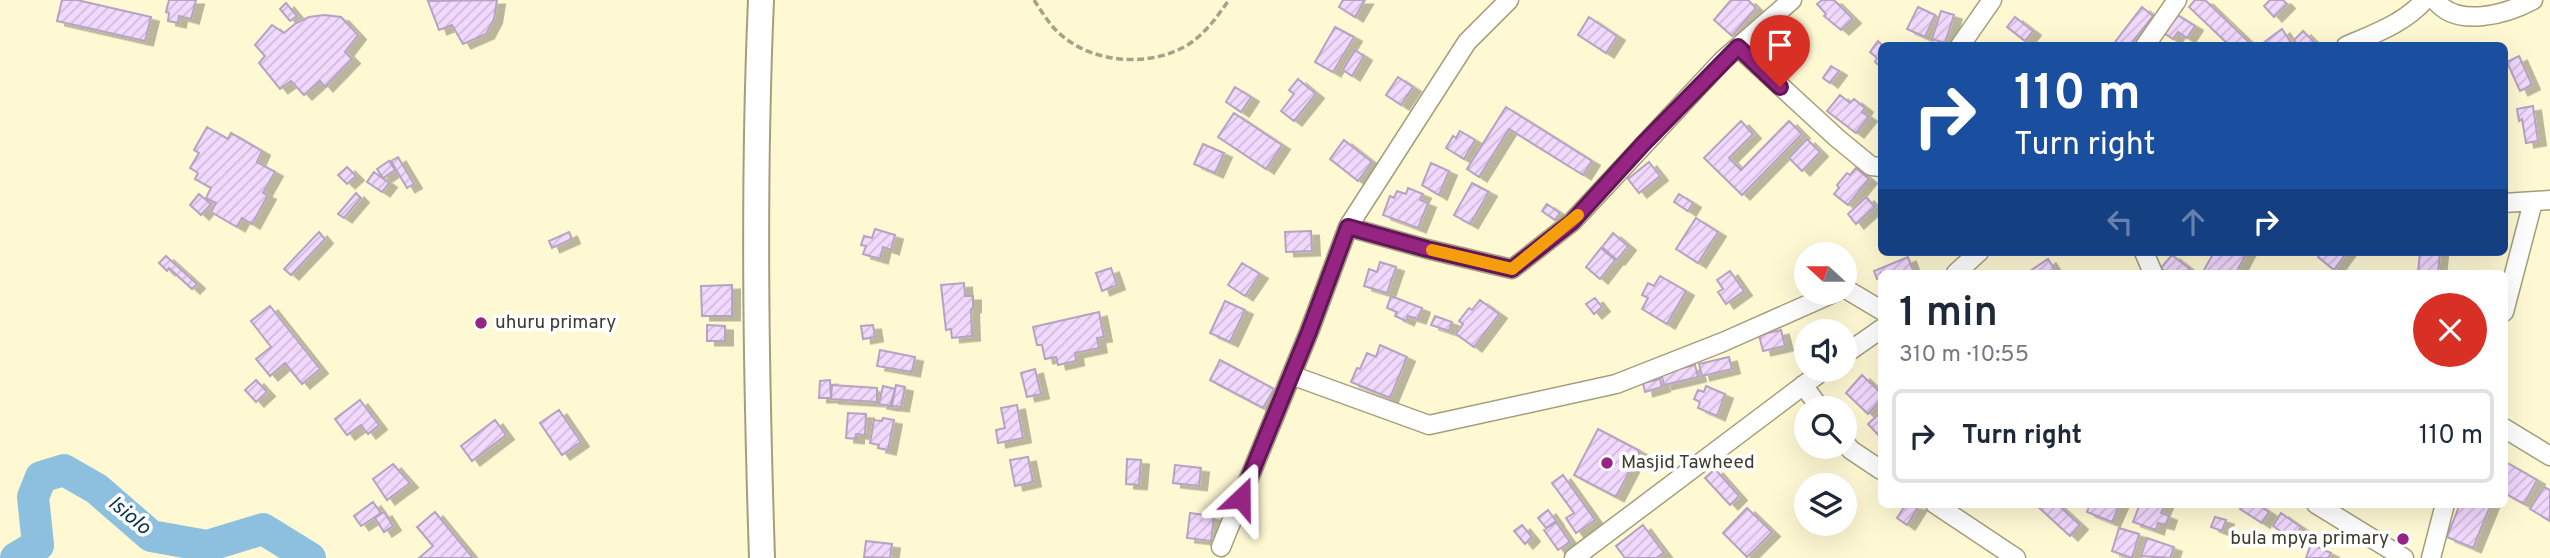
<!DOCTYPE html>
<html lang="en">
<head>
<meta charset="utf-8">
<style>
  body { margin:0; font-family:Overpass,sans-serif; background:#f2f2f3; color:#1f2937; height:100vh; display:flex; flex-direction:column; font-size:26px; white-space:nowrap }
  * { box-sizing:border-box; margin:0 }
  p { font-size:23px; color:#747a83 }
  .icon { flex:none; width:38px; height:38px; fill:none; stroke:currentColor; stroke-width:2; stroke-linecap:round; stroke-linejoin:round }
  .map { position:relative; flex:1; overflow:hidden }
  .details { position:absolute; left:1878px; top:270px; width:630px; height:238px; display:flex; flex-direction:column; background:#fff; border-radius:10px; box-shadow:0 7px 28px #0002 }
  .details>* { flex:none }
  .hud { position:absolute; left:1878px; top:42px; width:630px; height:214px; border-radius:10px; box-shadow:0 7px 28px #0002; background:#1a4fa0; color:#fff; overflow:hidden }
  .needle { width:46px; rotate:291deg }
  .controls { position:absolute; left:1794px; top:242px; display:grid; gap:14px }
  .controls a { display:grid; place-items:center; width:63px; height:63px; border-radius:50%; background:#fff; box-shadow:0 7px 28px #0002; font-size:35px }
  .pin { position:absolute; display:grid; place-items:center; width:60px; height:60px; color:#fff; margin:-72px -30px; border-radius:50% 50% 50% 0; rotate:-45deg; box-shadow:0 0 7px #0007 }
  .pin .icon { rotate:45deg }
  .me { position:absolute; width:77px; margin:-38px; rotate:23deg; stroke-linejoin:round; filter:drop-shadow(0 0 5px #0008) }
  .turn { display:flex; align-items:center; gap:24px; height:147px; padding:0 21px; font-size:32px }
  .turn .icon { width:91px; height:91px; stroke-width:2.5 }
  .turn b { display:block; font-size:49px; line-height:60px }
  .lanes { display:flex; align-items:center; height:66px; padding:0 21px; background:#0003; justify-content:center; gap:35px; direction:ltr }
  .lanes .off { opacity:.35 }
  .round { display:grid; place-items:center; flex:none; width:74px; height:74px; border-radius:37px; background:#f2f2f3 }
  .summary { display:flex; align-items:center; justify-content:space-between; height:119px; padding:0 21px }
  h1 { font-size:42px; font-weight:600; line-height:52px }
  ul { padding:0; list-style:none }
  li { display:flex; align-items:center; gap:21px; height:94px; margin:0 14px 10px; padding:0 7px; border:4px solid #e0e1e3; border-radius:10px }
  li div { flex:1 }
  li b { display:block; font-size:26px }
  li em { font-style:normal }
  .map>svg:first-child { display:block }
</style>
</head>
<body>
<div class="map">
<svg width="2550" height="558" viewBox="0 0 2550 558">
  <defs>
    <pattern id="building-hatch" width="6" height="6" patternUnits="userSpaceOnUse" patternTransform="scale(1.75)"><rect width="6" height="6" fill="#f1d8fd"/><path d="M-1 1l2-2M0 6l6-6M5 7l2-2" fill="none" stroke="#d0bad9"/></pattern>
    <filter id="shadow"><feDropShadow dx="8" dy="4.5" stdDeviation="0" flood-color="#0004"/></filter>
  </defs>
  <rect width="100%" height="100%" fill="#fef8d3"/>
  <g fill="none" stroke-linecap="round" stroke-linejoin="round">
    <path stroke="#8dc0de" stroke-width="32" d="M16,558L38,545L33,497L41,477L64,470L97,489L151,536L207,546L263,529L310,558"/>
  </g>
  <path fill="url(#building-hatch)" stroke="#b7a2c1" stroke-width="2" filter="url(#shadow)" d="M62,0H77L151,17L145,41L57,21Z
    M169,0H196L191,19L179,16L178,23L168,21L169,13L166,12Z
    M497,0L494,19L486,34L463,44L452,25L439,30L428,1Z
    M1343,0H1365L1355,17L1339,7Z
    M1731,0H1748L1756,8L1732,36L1714,20Z
    M1822,0H1834L1853,19L1841,30L1824,16L1826,14L1817,4Z
    M2195,0H2205L2252,45L2230,46L2189,7Z
    M2270,0H2283L2287,4L2274,17L2264,6Z
    M286,3L297,16L290,21L280,9Z
    M1918,7L1935,15L1925,37L1907,29Z
    M2142,7L2153,16L2129,46H2112Z
    M1941,11L1954,15L1945,43L1932,39Z
    M2171,11L2195,26L2187,38L2178,32L2173,39L2159,30Z
    M324,15L341,17L358,35L345,52L352,59L325,87L320,81L304,95L291,81L280,89L259,63L265,56L255,45L272,25L284,33L296,23L309,17Z
    M1589,17L1617,36L1606,53L1578,35Z
    M2015,17L2033,31L2025,41L2007,27Z
    M1335,27L1354,37L1333,72L1315,62Z
    M2282,29L2292,44L2265,46L2263,43Z
    M2303,31L2315,43L2313,46H2299L2294,40Z
    M1878,41L1883,46H1881V67L1875,62L1877,58L1870,52Z
    M1355,50L1364,56L1352,76L1343,70Z
    M2519,56L2532,85L2520,91L2507,62Z
    M1831,66L1839,71L1830,83L1823,78Z
    M1398,77L1413,87L1401,105L1386,95Z
    M1298,79L1316,94L1294,121L1281,111L1294,94L1289,90Z
    M1235,87L1251,97L1241,112L1226,102Z
    M1840,95L1850,103L1854,99L1865,108L1862,112L1869,117L1856,133L1827,111Z
    M2533,106L2538,141L2526,143L2522,119L2519,121L2517,109Z
    M1506,107L1592,161L1583,175L1509,129L1479,177L1467,169Z
    M1234,113L1282,145L1266,169L1218,137Z
    M1741,121L1753,134L1729,158L1741,170L1789,121L1802,134L1742,195L1704,158Z
    M207,127L228,139L231,133L262,151L257,162L275,172L263,193L268,195L252,224L242,218L237,227L211,212L216,203L206,198L211,188L195,179L198,173L190,168L199,153L194,150Z
    M1460,131L1475,140L1464,159L1446,148L1453,136L1456,138Z
    M1807,139L1820,152L1802,171L1789,158Z
    M1344,140L1372,162L1358,181L1330,159Z
    M1203,144L1224,153L1215,173L1194,164Z
    M398,157L414,184L407,188L391,161Z
    M389,161L395,170L383,178L377,169Z
    M1649,162L1660,176L1639,193L1628,179Z
    M1431,163L1449,171L1439,195L1422,185Z
    M347,167L356,176L347,184L338,175Z
    M1856,168L1869,179L1848,205L1834,194L1839,188L1837,185L1847,173L1850,175Z
    M374,172L389,183L382,192L367,182Z
    M1472,183L1489,192L1470,224L1454,215Z
    M1408,188L1423,194L1420,200L1428,203L1418,228L1383,215L1390,196L1394,198L1397,191L1406,194Z
    M356,193L361,198L344,218L338,214Z
    M199,194L211,204L201,215L190,205Z
    M1679,194L1693,203L1688,211L1674,202Z
    M1866,197L1875,207L1856,224L1848,214Z
    M1547,204L1560,213L1555,220L1542,211Z
    M1696,218L1718,232L1698,263L1676,249Z
    M875,229L895,235L891,250L883,247L880,259L863,254L866,246L861,245L864,236L872,238Z
    M1311,231L1312,251L1286,252L1285,232Z
    M319,232L325,239L291,275L284,269Z
    M569,232L572,239L552,248L549,241Z
    M1613,233L1628,246L1617,260L1602,247Z
    M1601,248L1615,260L1600,279L1586,267Z
    M2214,252H2247L2236,273H2205L2203,272Z
    M2322,252H2347L2334,270L2318,257Z
    M2420,252H2440L2438,273H2418Z
    M2172,255L2190,269L2188,273H2167L2161,268Z
    M166,256L197,284L192,289L169,268L167,271L159,263Z
    M1908,257L1914,273H1881V278L1877,279L1874,271Z
    M2048,259L2057,273H2027Z
    M1380,262L1396,267L1387,293L1364,286L1369,269L1377,272Z
    M1242,263L1260,274L1245,296L1228,285Z
    M1111,268L1117,285L1102,291L1096,273Z
    M1730,271L1744,291L1726,304L1718,292L1723,289L1717,280Z
    M1660,276L1686,291L1667,324L1642,309L1648,298L1642,295L1648,283L1654,286Z
    M964,283L965,296H973V308L971,309L972,336L952,338L951,329L946,330L941,285Z
    M732,285V316H702L701,286Z
    M1391,296L1422,308L1418,319L1408,316L1406,321L1395,316L1397,312L1387,308Z
    M1595,298L1602,307L1594,314L1586,304Z
    M1480,300L1499,314L1474,347L1456,334L1463,324L1459,321L1469,308L1472,310Z
    M1225,301L1245,310L1230,342L1210,333Z
    M270,306L320,369L302,384L285,363L270,376L256,359L271,347L251,321Z
    M1099,312L1104,337L1097,338L1099,348L1075,353L1076,361L1058,365L1056,357L1045,359L1042,345H1037L1033,327Z
    M1435,316L1452,322L1449,331L1431,325Z
    M707,325L725,326V341H707Z
    M873,325L875,337L863,339L861,326Z
    M1781,330L1785,346L1763,351L1759,335Z
    M1380,345L1407,357L1390,398L1351,382L1357,368L1360,369L1367,353L1376,357Z
    M880,350L915,357L912,372L877,366Z
    M1729,357L1732,369L1702,376L1699,364Z
    M1220,360L1274,389L1263,408L1210,380Z
    M1695,365L1698,377L1664,385L1661,373Z
    M1035,369L1041,394L1027,397L1021,373Z
    M1862,375L1881,393V400L1868,414L1846,393Z
    M1660,379L1662,387L1645,392L1643,383Z
    M256,380L267,392L256,402L245,390Z
    M830,380L831,398H819L820,381Z
    M832,385L877,388V402L831,399Z
    M896,385L905,387L901,407L892,406Z
    M883,386L895,389L890,406L879,404Z
    M1706,386L1725,394L1717,416L1698,408L1700,402L1694,399L1698,390L1704,392Z
    M360,400L379,425L368,434L361,425L347,435L335,419Z
    M1017,405L1023,438L998,443L996,430L1005,428L1001,408Z
    M559,410L581,442L562,455L540,423Z
    M1881,412V438L1868,424Z
    M848,413L866,414L865,435L856,434V439L846,438Z
    M883,418L894,420L888,450L878,448L879,445L870,443L874,420L882,421Z
    M495,420L506,435L472,461L461,446Z
    M1598,429L1640,451L1616,497L1574,475Z
    M1028,457L1033,482L1015,486L1010,460Z
    M1127,459L1141,460L1139,485L1126,484Z
    M2504,461L2537,480L2524,504L2504,493Z
    M393,464L410,483L387,500L373,479Z
    M1175,465L1201,468L1199,486L1173,483Z
    M1715,469L1739,496L1730,505L1705,478Z
    M1563,475L1595,520L1576,533L1566,518L1574,513L1552,483Z
    M2544,487L2550,490V521L2530,509Z
    M373,502L381,513L361,526L354,516Z
    M1906,504L1919,506L1907,525L1897,518Z
    M2035,504H2057L2080,525L2070,536Z
    M2090,504H2120L2112,522L2087,512Z
    M2140,504H2165L2161,513L2169,516L2166,525L2158,523L2156,530L2133,522Z
    M2243,504H2257L2269,512L2262,523L2240,509Z
    M2460,504H2491L2473,548L2447,537Z
    M1747,508L1772,532L1747,557L1723,533Z
    M1548,510L1556,521L1546,528L1538,518Z
    M384,512L393,526L384,532L375,518Z
    M435,512L473,558H419L433,546L417,527Z
    M1190,513L1214,516L1211,541L1187,538Z
    M2281,513L2301,527L2293,540L2273,526Z
    M2215,517L2226,520L2222,531L2211,527Z
    M1556,522L1570,542L1558,550L1544,530Z
    M1522,525L1532,537L1525,544L1514,531Z
    M1643,525L1664,553L1656,558H1625L1616,546Z
    M2119,528L2139,534L2132,558L2112,551Z
    M2147,538L2174,547L2170,558L2141,556Z
    M866,541L892,544L890,558L864,557Z
    M2311,544L2331,553L2328,558H2306Z"/>
  <g fill="none" stroke-linecap="round" stroke-linejoin="round">
    <g stroke="#a49e7c" stroke-width="21">
      <path id="street" d="M2435,0C2457,29 2507,14 2533,0
        M1960,46L1992,0
        M2145,46L2177,0
        M2346,46C2376,33 2403,24 2425,0
        M1738,47L1837,138L1871,166L1881,167
        M2504,203L2550,200
        M1348,227L1427,249L1512,269L1572,222L1723,60L1792,0
        M2144,252L2153,273
        M1956,273L1979,252
        M1844,288L1881,310
        M2504,312L2533,202
        M1844,355L1881,329
        M1291,375L1429,425L1616,384L1723,342L1836,292
        M1803,385L1820,408
        M2504,428L2550,456
        M1844,442L1851,450L1881,470
        M1935,504L2016,558
        M2316,504L2404,558
        M1221,547L1309,332L1348,227L1467,42L1509,0
        M1574,558L1825,369
        M2431,558L2445,504"/>
    </g>
    <g stroke="#a49e7c" stroke-width="28">
      <path id="secondary" d="M761,0C753,186 756,372 762,558"/>
    </g>
    <path stroke="#a6a287" stroke-width="3.5" stroke-dasharray="7 3.5" stroke-linecap="butt" d="M1034,0C1040,9 1046,19 1053,27C1084,62 1143,69 1184,47C1204,36 1216,18 1229,0"/>
    <use href="#street" stroke="#fff" stroke-width="18"/>
    <use href="#secondary" stroke="#fff" stroke-width="24"/>
  </g>
  <g fill="none" stroke-linecap="round" stroke-linejoin="round">
    <g stroke="#621755" stroke-width="18">
      <path id="route" d="M1241,498L1309,332L1348,227L1427,249L1512,269L1572,222L1643,144L1738,47L1780,87"/>
    </g>
    <use href="#route" stroke="#962483" stroke-width="12"/>
    <path stroke="#f59e0b" stroke-width="12" d="M1432,250L1512,269L1578,215"/>
  </g>
  <g fill="#962483" stroke="#fff" stroke-width="2.5">
    <circle cx="481" cy="323" r="7"/>
    <circle cx="1607" cy="463" r="7"/>
    <circle cx="2403" cy="539" r="7"/>
  </g>
  <g text-anchor="middle" dominant-baseline="central" stroke-width="7" stroke-linejoin="round" paint-order="stroke">
    <g font-size="19" fill="#3e3c2d" stroke="#fff" text-anchor="start">
      <text x="495" y="323">uhuru primary</text>
      <text x="1621" y="463">Masjid Tawheed</text>
      <text x="2389" y="539" text-anchor="end">bula mpya primary</text>
    </g>
    <g font-size="21" font-style="italic" fill="#073449" stroke="#fff">
      <text transform="translate(129 516) rotate(39)">Isiolo</text>
    </g>
  </g>
</svg>
<div class="controls">
<a><svg class="needle" viewBox="-14 -14 28 28"><path d="M0-13l5 13h-10z" fill="#e53935"/><path d="M0 13l5-13h-10z" fill="#747a83"/></svg></a>
<a><svg class="icon" aria-label="sound" viewBox="0 0 24 24"><path d="M4 9h4l5-4v14l-5-4H4zM17 9q2 3 0 6"/></svg></a>
<a><svg class="icon" aria-label="search" viewBox="0 0 24 24"><circle cx="10" cy="10" r="6"/><path d="M15 15l6 6"/></svg></a>
<a><svg class="icon" aria-label="layers" viewBox="0 0 24 24"><path d="M12 4l9 5-9 5-9-5zM3 14l9 5 9-5"/></svg></a>
</div>
<div class="pin" style="left:1780px;top:87px;background:#d93025"><svg class="icon" aria-label="arrive" viewBox="0 0 24 24"><path d="M6 21V4h12l-3 4 3 4H6"/></svg></div>
<svg class="me" style="left:1241px;top:498px" viewBox="-20 -20 40 40"><path d="M0-17L14 15 0 8-14 15z" fill="#962483" stroke="#fff" stroke-width="4"/></svg>
<div class="hud">
<div class="turn"><svg class="icon" aria-label="right" viewBox="0 0 24 24"><path d="M7 20v-9h11M14 6l5 5-5 5"/></svg><div><b>110 m</b>Turn right</div></div>
<div class="lanes"><svg class="icon off" aria-label="left" viewBox="0 0 24 24"><path d="M17 20v-9H6M10 6l-5 5 5 5"/></svg><svg class="icon off" aria-label="ahead" viewBox="0 0 24 24"><path d="M12 20V5M6 11l6-6 6 6"/></svg><svg class="icon" aria-label="right" viewBox="0 0 24 24"><path d="M7 20v-9h11M14 6l5 5-5 5"/></svg></div>
</div>
<section class="details">
<div class="summary"><div><h1>1 min</h1><p>310 m · 10:55</p></div><a class="round" style="background:#d93025;color:#fff"><svg class="icon" aria-label="close" viewBox="0 0 24 24"><path d="M6 6l12 12M18 6L6 18"/></svg></a></div>
<ul>
<li><svg class="icon" aria-label="right" viewBox="0 0 24 24"><path d="M7 20v-9h11M14 6l5 5-5 5"/></svg><div><b>Turn right</b></div><em>110 m</em></li>
</ul>
</section>
</div>
</body>
</html>
